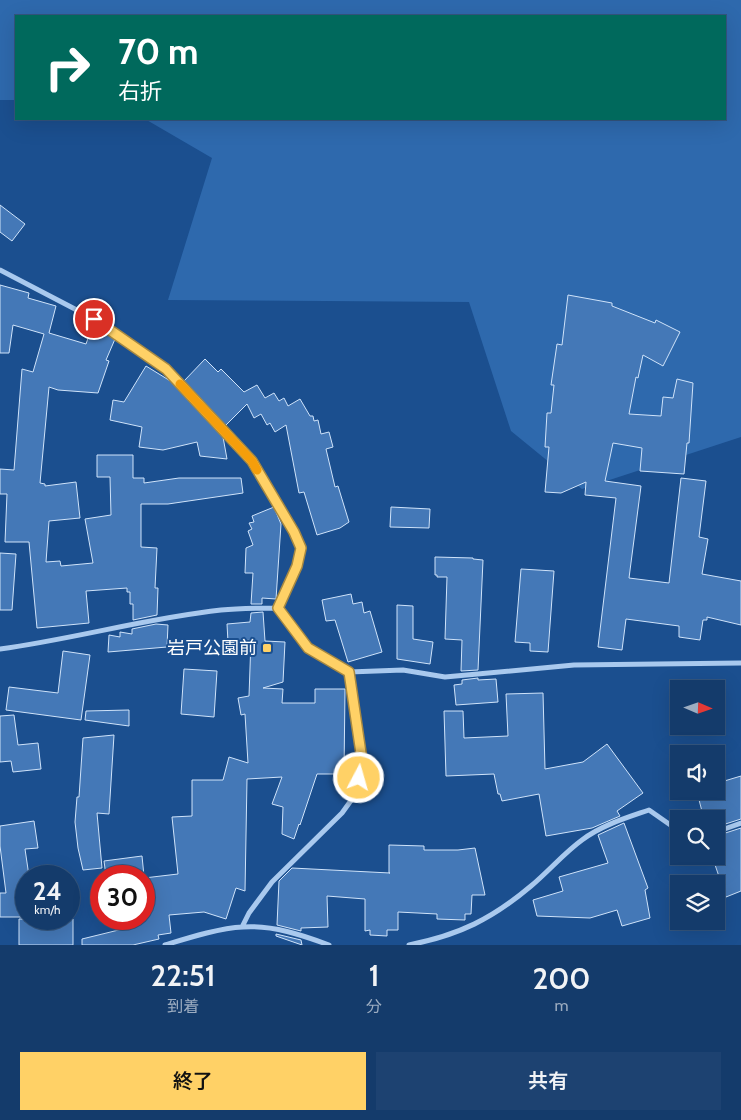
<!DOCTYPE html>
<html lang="ja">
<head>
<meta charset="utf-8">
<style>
  body { margin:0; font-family:Cabin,"Noto Sans JP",sans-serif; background:#1d4271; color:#f1f3f6; height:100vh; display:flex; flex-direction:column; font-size:19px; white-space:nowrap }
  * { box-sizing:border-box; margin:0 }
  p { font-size:16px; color:#9dadc1 }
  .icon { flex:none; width:28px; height:28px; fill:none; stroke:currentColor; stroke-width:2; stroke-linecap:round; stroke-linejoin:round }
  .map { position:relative; height:945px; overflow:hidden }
  .sheet { display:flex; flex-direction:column; background:#143b6b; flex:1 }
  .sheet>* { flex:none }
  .top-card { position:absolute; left:15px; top:15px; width:711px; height:105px; border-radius:0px; box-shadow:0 5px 20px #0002,0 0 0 1px #33557e; background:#00695c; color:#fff; overflow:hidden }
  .needle { width:32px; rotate:92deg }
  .controls { position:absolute; left:670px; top:680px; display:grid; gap:10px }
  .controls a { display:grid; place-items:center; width:55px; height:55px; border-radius:0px; background:#143b6b; box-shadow:0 5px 20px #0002,0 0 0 1px #33557e; font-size:25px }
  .speed { position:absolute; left:15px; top:865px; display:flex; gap:10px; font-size:25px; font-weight:700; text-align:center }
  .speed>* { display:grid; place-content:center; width:65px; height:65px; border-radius:50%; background:#143b6b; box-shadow:0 5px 20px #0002,0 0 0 1px #33557e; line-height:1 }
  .speed small { font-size:12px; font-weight:400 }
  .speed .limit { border:8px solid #d22; background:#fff; color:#111 }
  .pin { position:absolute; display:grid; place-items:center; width:42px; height:42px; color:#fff; margin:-21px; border:2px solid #fff; border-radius:50%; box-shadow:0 1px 5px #0007 }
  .me { position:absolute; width:55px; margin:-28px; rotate:6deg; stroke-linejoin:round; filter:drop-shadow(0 0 4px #0008) }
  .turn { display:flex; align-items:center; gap:18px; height:105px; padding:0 20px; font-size:22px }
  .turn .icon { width:65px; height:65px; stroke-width:2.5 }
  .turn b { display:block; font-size:35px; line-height:42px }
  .eta { display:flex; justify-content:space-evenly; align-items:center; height:85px; text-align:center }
  .eta b { font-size:30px; font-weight:600; line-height:35px }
  .primary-button { display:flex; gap:10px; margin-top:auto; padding:10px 20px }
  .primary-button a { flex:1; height:58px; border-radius:0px; background:#ffd166; color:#111; font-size:20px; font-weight:600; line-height:58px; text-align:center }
  .primary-button a+a { background:#1d4271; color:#f1f3f6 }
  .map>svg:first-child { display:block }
</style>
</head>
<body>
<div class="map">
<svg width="741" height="945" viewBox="0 0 741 945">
  <rect width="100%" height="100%" fill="#1b4f8f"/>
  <path fill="#2e69ad" d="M0,0H741V437L582,489L511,431L469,302L168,300L212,158L145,119H725V16H16V100H0Z"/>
  <path fill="#4478b7" stroke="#cfe3fa" d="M0,205L25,224L12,241L0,232Z
    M0,285L29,293L28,298L56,306L49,333L86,344L92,327L105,332L115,339L106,360L109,361L98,393L58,390L49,387L40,483L45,484V486L76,482L80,518L49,521L46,562L60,561L61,566L93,563L85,519L111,515L110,477H97V455H133V478H144V483L179,478H241L243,493L168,504H141V547L157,548L155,588H158L157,615L133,620V604H130V592H127V588L86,591L89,623L37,628L29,542H5L7,494H0V469L14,470L22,369L33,372L44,334L13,325L9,353H0Z
    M568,295L612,303V306L655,323L656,320L680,332L663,366L643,355L638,378L636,377L629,414L661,416L663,397L673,398L677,379L693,383L689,443H687L684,474L640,471L642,448L613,443L605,481L641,486L629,578L669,583L681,478L706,481L699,537L708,539L702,574L741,581V625L707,617V620H703L700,640L679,637V626L626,619L622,650L598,647L616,498L585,495L586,482L561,493L545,492L549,447H545L547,413H551L554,385H551L557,344L562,345Z
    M205,359L218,372L221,369L244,392L257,385L265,398L274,393L279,401L284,398L288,406L300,399L310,416H313L314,421L318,420L321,434L329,432L333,447L326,449L335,487L338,486L349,522L340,528L317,535L304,492L299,493L286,425L275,432L270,423L267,425L261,414L254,418L247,404L225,426L184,381Z
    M146,366L172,382L223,437L227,459L200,456L197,442L163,450L139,447L142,427L110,420L113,400L124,402Z
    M274,507L281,524L276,599L262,598V604H251L253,573H245L246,548L253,545L248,531L252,529L249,523L254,522L252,516Z
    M391,507L430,509L429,528L390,527Z
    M0,553L16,554L12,610H0Z
    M435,557L473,558V559L483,560L478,670L461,671L462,640L445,639L447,577H437V575H435Z
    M521,569L554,571L548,652L530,651V643L515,642Z
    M351,594L353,604L362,602L364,613L370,611L382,652L348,662L335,620L326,621L322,600Z
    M397,605L413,606V639L433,642L430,664L397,659Z
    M263,612L265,641L285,642L283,682L263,688L283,689L282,703H315V689H345L344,774H317L300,825L299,824L294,839L282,834L283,807L272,804L282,777L247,779L245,891L236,888L226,919L204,912L169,915L171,933L158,935L159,939L133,945H82V939L135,926L134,919H144V878L178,874L172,817L192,816V780H223L229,757L248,763L245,714L241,715L238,698L249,696L251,640L228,642L227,624L250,622L251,613Z
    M156,624L168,625L167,647L108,652L109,635L120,637V632L132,634V629Z
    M63,651L90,655L81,720L6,710L9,687L58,693Z
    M184,669L217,671L214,717L181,714Z
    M478,678V680L496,679L498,702L456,705L454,685L462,684V680Z
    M543,693L545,769L583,762L607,744L643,793L617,811L620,816L592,828L546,836L539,794L502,801L500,794H498L494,774L446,776L444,711H463L464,738L508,736L506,694Z
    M129,710V726L85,720L86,711Z
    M14,715L18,745L38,743L41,769L13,772L11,761L0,762V716Z
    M114,735L109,814L97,813L102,868L83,870L78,848L75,822L77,797H79L83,738Z
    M741,776V819L716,827V819H704L698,796L716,791V787L722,785L721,782Z
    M34,821L38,848L25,849L29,876H26V917H0V893H6L0,846V826Z
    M624,823L648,888L645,890L650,918L622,926L617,910L590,918L537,916L533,900L563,891L559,877L608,863L598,835Z
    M741,828V891L726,897L712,856H716V836Z
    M389,845L424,846V850H458L475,848L485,895H472L471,914H465V920L437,919V914L398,912V930H387V936L370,935V930L365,931V899L327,896L328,927L301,928V931L277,925L279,881L292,868L390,873H389Z
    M142,856L144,876H106L104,861Z
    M19,919H73V945H19Z
    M276,934L301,940L302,945L276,936Z"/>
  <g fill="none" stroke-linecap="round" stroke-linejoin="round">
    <path stroke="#a9c9ee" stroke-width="5" d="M0,270L94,319L166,369L252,461L294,532L301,549L297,566L278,608
      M278,608L309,648L349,672L403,670L445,677L574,665L741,663
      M0,649C74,639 147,618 221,610C240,608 259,608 278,608
      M716,832L741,823
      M242,927L249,913L272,882L342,813L355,795L362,760L349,672
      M165,945C188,938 219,928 243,927C273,925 302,935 329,945
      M409,945C459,935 492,919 531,886C549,871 564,853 582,840C602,825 626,818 649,810L679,831"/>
  </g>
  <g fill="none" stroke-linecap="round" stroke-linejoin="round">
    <g stroke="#a68842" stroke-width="12">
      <path id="route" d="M94,319L166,369L252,461L294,532L301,548L297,566L278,608L308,648L349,672L362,760L359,778"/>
    </g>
    <use href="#route" stroke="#ffd166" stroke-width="9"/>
    <path stroke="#f59e0b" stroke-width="9" d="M180,384L252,461L257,470"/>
  </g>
  <rect fill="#ffd166" stroke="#1b4f8f" stroke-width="2" x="262" y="643" width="10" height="10" rx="2.5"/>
  <g text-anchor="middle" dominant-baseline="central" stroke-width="4" stroke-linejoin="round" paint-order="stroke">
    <g font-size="18" fill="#fff" stroke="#1b4f8f" text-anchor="end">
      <text x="257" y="648">岩戸公園前</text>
    </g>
  </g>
</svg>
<div class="controls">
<a><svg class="needle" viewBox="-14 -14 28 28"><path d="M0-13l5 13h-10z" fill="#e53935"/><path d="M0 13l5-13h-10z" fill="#9dadc1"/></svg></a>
<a><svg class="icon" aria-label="sound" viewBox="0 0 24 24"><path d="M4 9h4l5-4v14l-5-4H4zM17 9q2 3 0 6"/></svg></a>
<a><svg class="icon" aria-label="search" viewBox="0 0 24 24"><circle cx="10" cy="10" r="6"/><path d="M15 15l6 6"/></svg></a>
<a><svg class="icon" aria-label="layers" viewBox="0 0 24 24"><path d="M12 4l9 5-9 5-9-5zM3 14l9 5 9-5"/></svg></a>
</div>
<div class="speed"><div>24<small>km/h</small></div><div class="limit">30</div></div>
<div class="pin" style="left:94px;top:319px;background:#d93025"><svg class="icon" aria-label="arrive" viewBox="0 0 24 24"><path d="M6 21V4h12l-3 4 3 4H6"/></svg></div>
<svg class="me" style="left:359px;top:778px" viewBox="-20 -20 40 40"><circle r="17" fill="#ffd166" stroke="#fff" stroke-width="3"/><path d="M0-11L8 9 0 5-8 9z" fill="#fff"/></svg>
<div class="top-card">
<div class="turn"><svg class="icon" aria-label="right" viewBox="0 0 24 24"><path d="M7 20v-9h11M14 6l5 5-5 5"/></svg><div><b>70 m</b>右折</div></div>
</div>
</div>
<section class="sheet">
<div class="eta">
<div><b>22:51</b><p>到着</p></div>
<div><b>1</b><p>分</p></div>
<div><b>200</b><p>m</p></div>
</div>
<div class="primary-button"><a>終了</a><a>共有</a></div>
</section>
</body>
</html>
